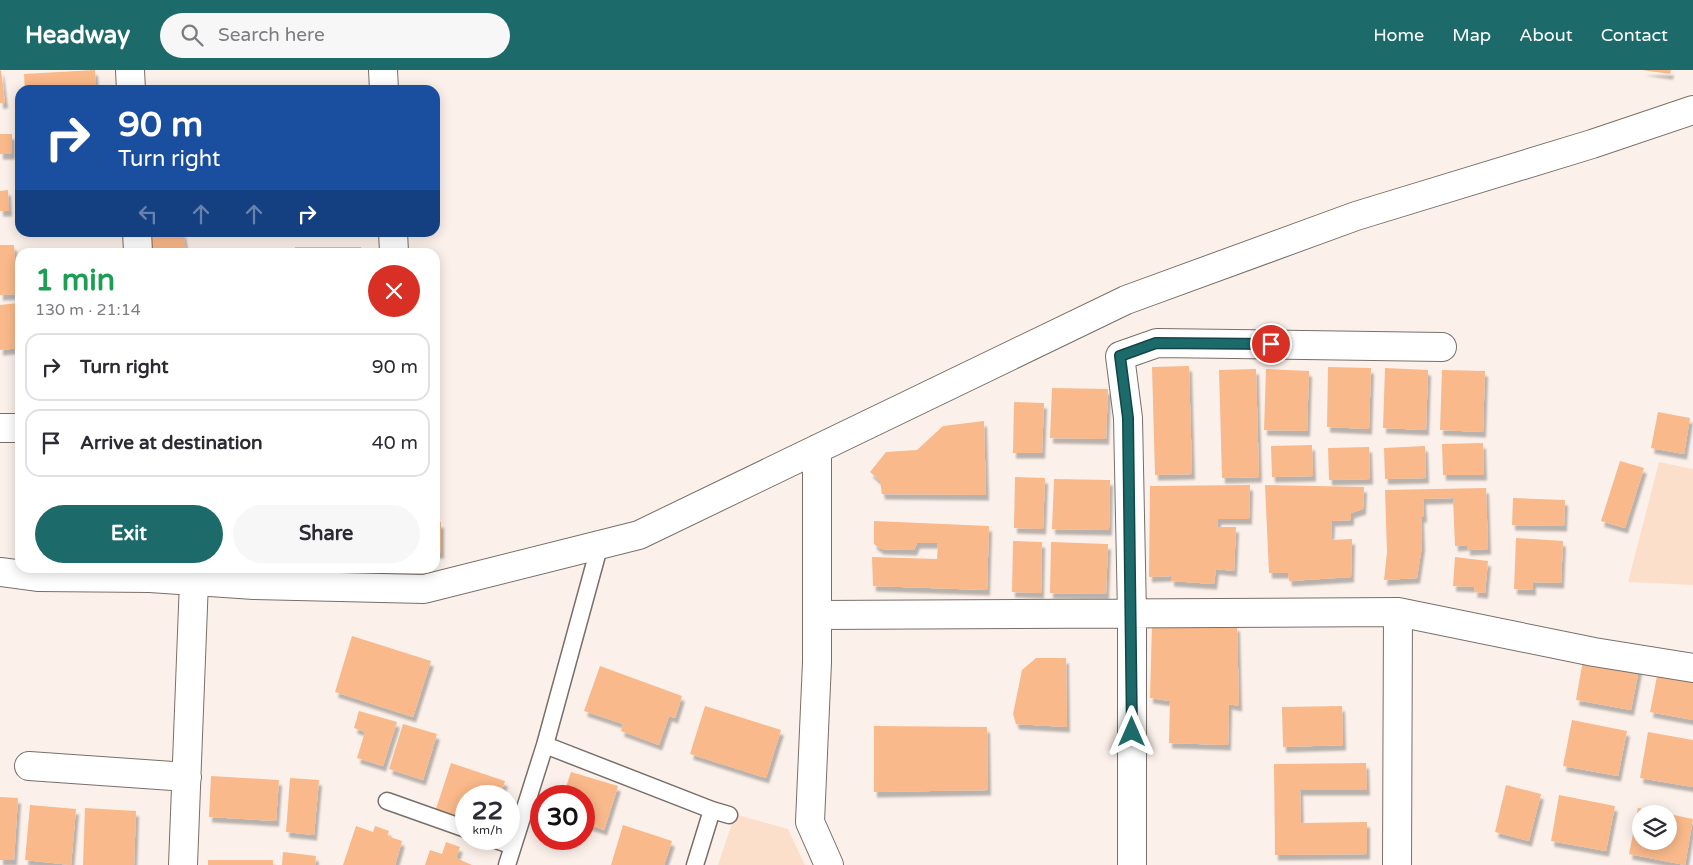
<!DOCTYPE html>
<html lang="en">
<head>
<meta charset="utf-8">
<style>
  body { margin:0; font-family:"Varela Round",sans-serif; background:#f7f7f7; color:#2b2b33; height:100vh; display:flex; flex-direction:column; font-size:19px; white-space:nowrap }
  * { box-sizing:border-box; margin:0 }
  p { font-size:16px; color:#7c7c81 }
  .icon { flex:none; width:28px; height:28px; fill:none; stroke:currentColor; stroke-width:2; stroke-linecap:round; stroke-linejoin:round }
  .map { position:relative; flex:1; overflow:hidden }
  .panel { position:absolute; left:15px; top:178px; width:425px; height:325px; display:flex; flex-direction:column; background:#fff; border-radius:15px; box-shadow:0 2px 12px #0003 }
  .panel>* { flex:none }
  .hud { position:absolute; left:15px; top:15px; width:425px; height:152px; border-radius:15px; box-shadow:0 2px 12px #0003; background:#1a4fa0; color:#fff; overflow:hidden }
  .fabs { position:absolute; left:1632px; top:735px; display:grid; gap:10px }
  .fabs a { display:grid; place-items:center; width:45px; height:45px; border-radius:50%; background:#fff; box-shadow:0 2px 12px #0003; font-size:25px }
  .speed { position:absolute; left:455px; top:715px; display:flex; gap:10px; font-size:25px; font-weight:700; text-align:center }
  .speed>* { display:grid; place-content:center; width:65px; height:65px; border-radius:50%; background:#fff; box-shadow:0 2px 12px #0003; line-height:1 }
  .speed small { font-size:12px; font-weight:400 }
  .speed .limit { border:8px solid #d22; background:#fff; color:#111 }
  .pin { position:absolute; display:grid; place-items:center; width:42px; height:42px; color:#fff; margin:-21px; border:2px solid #fff; border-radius:50%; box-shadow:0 1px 5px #0007 }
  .me { position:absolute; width:55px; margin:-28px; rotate:0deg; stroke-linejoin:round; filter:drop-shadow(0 0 4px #0008) }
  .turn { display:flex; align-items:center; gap:18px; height:105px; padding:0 20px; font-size:22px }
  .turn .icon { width:65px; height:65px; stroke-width:2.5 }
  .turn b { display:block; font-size:35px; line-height:42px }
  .lanes { display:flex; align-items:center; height:48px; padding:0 20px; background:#0003; justify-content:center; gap:25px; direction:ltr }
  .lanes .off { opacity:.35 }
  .round { display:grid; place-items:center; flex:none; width:52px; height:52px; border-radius:26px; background:#f7f7f7 }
  .overview { display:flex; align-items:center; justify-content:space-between; height:85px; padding:0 20px }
  h1 { font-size:30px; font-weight:800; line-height:38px; color:#1e9e55 }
  .primary-button { display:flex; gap:10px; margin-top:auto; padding:10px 20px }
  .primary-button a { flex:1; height:58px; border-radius:30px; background:#1d6a6b; color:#fff; font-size:20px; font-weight:800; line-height:58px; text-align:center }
  .primary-button a+a { background:#f7f7f7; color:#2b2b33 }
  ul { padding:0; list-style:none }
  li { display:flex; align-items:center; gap:15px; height:68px; margin:0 10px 8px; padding:0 10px; border:2px solid #e1e1e2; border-radius:15px }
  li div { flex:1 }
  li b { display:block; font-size:19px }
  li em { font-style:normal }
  header { display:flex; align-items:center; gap:30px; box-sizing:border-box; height:70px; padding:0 25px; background:#1d6a6b; color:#fff }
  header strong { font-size:24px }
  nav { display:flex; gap:28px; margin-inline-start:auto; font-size:18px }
  .search { width:350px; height:45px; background:#f7f7f7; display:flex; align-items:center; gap:12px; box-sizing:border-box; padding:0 18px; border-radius:28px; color:#7c7c81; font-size:19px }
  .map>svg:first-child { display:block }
</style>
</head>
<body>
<header>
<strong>Headway</strong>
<div class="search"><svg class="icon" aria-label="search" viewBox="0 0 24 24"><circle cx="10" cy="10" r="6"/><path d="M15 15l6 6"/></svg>Search here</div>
<nav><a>Home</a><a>Map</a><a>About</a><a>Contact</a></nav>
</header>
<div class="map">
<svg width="1693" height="795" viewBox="0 0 1693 795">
  <defs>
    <filter id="shadow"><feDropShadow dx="3" dy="5.5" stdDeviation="1" flood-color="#0004"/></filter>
  </defs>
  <rect width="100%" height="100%" fill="#fcf1ea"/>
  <path fill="#fcdfcb" d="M1659,392L1693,399V515L1628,512Z
    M735,744L788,759L805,795H718Z"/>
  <path fill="#f9b98a" filter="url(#shadow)" d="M1,0L5,33H0V1Z
    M95,0L96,20H25L24,4Z
    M1642,0H1671L1670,4Z
    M0,64H12V84H0Z
    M8,120L9,141H0V121Z
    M183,162L186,182H149L147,163Z
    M0,175H14L17,224L0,225Z
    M295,177H361V182H295Z
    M18,233L20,278L0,280V235Z
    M1189,296L1192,404L1155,405L1152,297Z
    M1328,297L1371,298L1369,359L1327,357Z
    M1385,298L1428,300L1426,360L1383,358Z
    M1256,299L1259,407L1222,408L1219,300Z
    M1266,299L1309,301L1307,361L1264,360Z
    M1442,300L1485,301L1483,362L1440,360Z
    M1052,318L1108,319L1106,369L1050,368Z
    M1014,332L1044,333L1042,383H1013Z
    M1658,342L1690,348L1684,384L1651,378Z
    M984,351L986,425L882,424L880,411L870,402L886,382L917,380L943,356Z
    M1483,373L1484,405H1443L1442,374Z
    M1312,375L1313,406L1272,407L1271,376Z
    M1425,376L1426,408L1385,409L1384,378Z
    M1369,377L1370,409L1329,410L1328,378Z
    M1620,391L1644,398L1625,458L1601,451Z
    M1015,407L1045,408L1043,459L1014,458Z
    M1054,409L1110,410L1109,460L1052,459Z
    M1250,415L1249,449H1218L1217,457H1236L1234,501L1216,499L1214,514L1171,511V506L1149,507L1150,416Z
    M1265,415L1364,417L1363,439L1351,443V450L1332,451L1331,470L1352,469L1351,507L1289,511L1288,503H1269Z
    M1486,418L1488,479L1467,480V475L1455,476L1453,428L1423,429L1424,447H1421L1422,476L1408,477L1422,476L1417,508L1384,510L1387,482L1385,420Z
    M1513,428L1565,430L1564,456L1512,455Z
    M874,451L989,456L987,520L873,516L872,487L937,489L938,473H917L914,480L881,479L874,474Z
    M441,452V483H435V453Z
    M1516,468L1563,471L1561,513L1533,512V520L1514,519Z
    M1013,471L1042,472L1041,523L1012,522Z
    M1051,472L1108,474L1106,524L1050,523Z
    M1455,487L1488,491L1485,523L1474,522L1475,517L1453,516Z
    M1152,554L1237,556L1239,636L1229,634L1228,675L1169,673L1170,631L1150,628Z
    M352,566L431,591L413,647L335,622Z
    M1584,584L1640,594L1631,640L1576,630Z
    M1036,588H1066L1067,657L1016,654L1013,644L1022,600Z
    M600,596L682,626L675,648L669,646L659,675L621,661L623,654L584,641Z
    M1659,596L1693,603V650L1650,642Z
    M705,636L781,660L766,708L690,684Z
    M1342,636L1343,675L1283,677L1282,637Z
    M359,641L397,652L383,696L357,688L365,662L354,658Z
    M1572,650L1627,661L1618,706L1563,696Z
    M403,654L437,664L423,710L389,699Z
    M874,656L987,657L988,720L874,722Z
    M1648,662L1693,670V717L1640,708Z
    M451,693L505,711L500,726H466V749L436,739Z
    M1366,693L1367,720H1300L1301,753L1367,752V784L1275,785L1274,694Z
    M571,702L618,716L604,760L584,753V726H563Z
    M211,706L279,710L276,751L209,747Z
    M290,708L319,710L314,765L286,762Z
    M1506,715L1541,724L1529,771L1495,762Z
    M1559,725L1615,736L1606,781L1551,771Z
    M0,727L18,728L14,790H0Z
    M30,735L76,739L71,795L25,790Z
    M85,738L136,741L134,795H83Z
    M1638,738L1662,743L1641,744V771H1669V744L1693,749L1685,795L1629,784Z
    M623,755L672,771L664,795H611Z
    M356,756L373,762L375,756L389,761L387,766L402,771L395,795H343Z
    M446,772L460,777L456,788L472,795H425L430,780L442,784Z
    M283,782L316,786L315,795H282Z
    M208,790H273V795H208Z"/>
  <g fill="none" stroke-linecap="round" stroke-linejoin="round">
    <g stroke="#786f69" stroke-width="19">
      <path id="service" d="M545,675L712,740L695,795
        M387,731L466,759
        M712,740L729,745
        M493,769L513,776
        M507,795L545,675L600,474"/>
    </g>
    <g stroke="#786f69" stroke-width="30">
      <path id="minor" d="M130,0L131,20
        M383,0L384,20
        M137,162L138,182
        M393,162L394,182
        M0,358H20
        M817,379V592L810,752L829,795
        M0,502L39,507L150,508L254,515L424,519L639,465L1126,230L1356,146L1592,74L1693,40
        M1398,542L1594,582L1693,598
        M818,545L1398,542L1397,795
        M29,696L187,707
        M183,795L194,511
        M1132,795V544L1128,348L1120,286L1157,273L1442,277"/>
    </g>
    <use href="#service" stroke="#fff" stroke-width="16"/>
    <use href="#minor" stroke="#fff" stroke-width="28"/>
  </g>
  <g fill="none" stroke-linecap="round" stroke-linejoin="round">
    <g stroke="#134546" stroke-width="12">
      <path id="route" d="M1132,662L1128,348L1120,286L1156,273L1271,274"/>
    </g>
    <use href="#route" stroke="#1d6a6b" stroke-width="9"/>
  </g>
</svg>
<div class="fabs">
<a><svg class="icon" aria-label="layers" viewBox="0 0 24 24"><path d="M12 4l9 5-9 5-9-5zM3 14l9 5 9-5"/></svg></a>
</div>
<div class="speed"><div>22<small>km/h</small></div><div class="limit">30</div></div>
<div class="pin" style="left:1271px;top:274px;background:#d93025"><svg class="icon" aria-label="arrive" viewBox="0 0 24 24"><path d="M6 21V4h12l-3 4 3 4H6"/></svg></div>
<svg class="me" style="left:1132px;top:662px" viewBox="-20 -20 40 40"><path d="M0-17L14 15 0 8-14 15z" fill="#1d6a6b" stroke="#fff" stroke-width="4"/></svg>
<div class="hud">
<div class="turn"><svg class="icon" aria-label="right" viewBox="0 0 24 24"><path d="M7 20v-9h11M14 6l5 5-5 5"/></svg><div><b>90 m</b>Turn right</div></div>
<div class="lanes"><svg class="icon off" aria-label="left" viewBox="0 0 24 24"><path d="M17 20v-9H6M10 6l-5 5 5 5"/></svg><svg class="icon off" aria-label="ahead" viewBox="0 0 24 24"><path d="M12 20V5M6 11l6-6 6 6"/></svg><svg class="icon off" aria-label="ahead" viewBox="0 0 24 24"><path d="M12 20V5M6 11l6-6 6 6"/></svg><svg class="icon" aria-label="right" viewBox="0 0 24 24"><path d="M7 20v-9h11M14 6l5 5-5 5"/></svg></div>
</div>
<section class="panel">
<div class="overview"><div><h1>1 min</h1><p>130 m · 21:14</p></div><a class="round" style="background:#d93025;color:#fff"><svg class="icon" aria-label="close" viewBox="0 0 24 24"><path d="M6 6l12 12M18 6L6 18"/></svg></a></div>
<ul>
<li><svg class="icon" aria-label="right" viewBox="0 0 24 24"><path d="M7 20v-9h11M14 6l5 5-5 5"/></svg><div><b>Turn right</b></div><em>90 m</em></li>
<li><svg class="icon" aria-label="arrive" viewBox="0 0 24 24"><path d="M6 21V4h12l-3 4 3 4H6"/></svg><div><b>Arrive at destination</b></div><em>40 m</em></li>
</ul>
<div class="primary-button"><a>Exit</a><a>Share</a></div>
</section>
</div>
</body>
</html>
